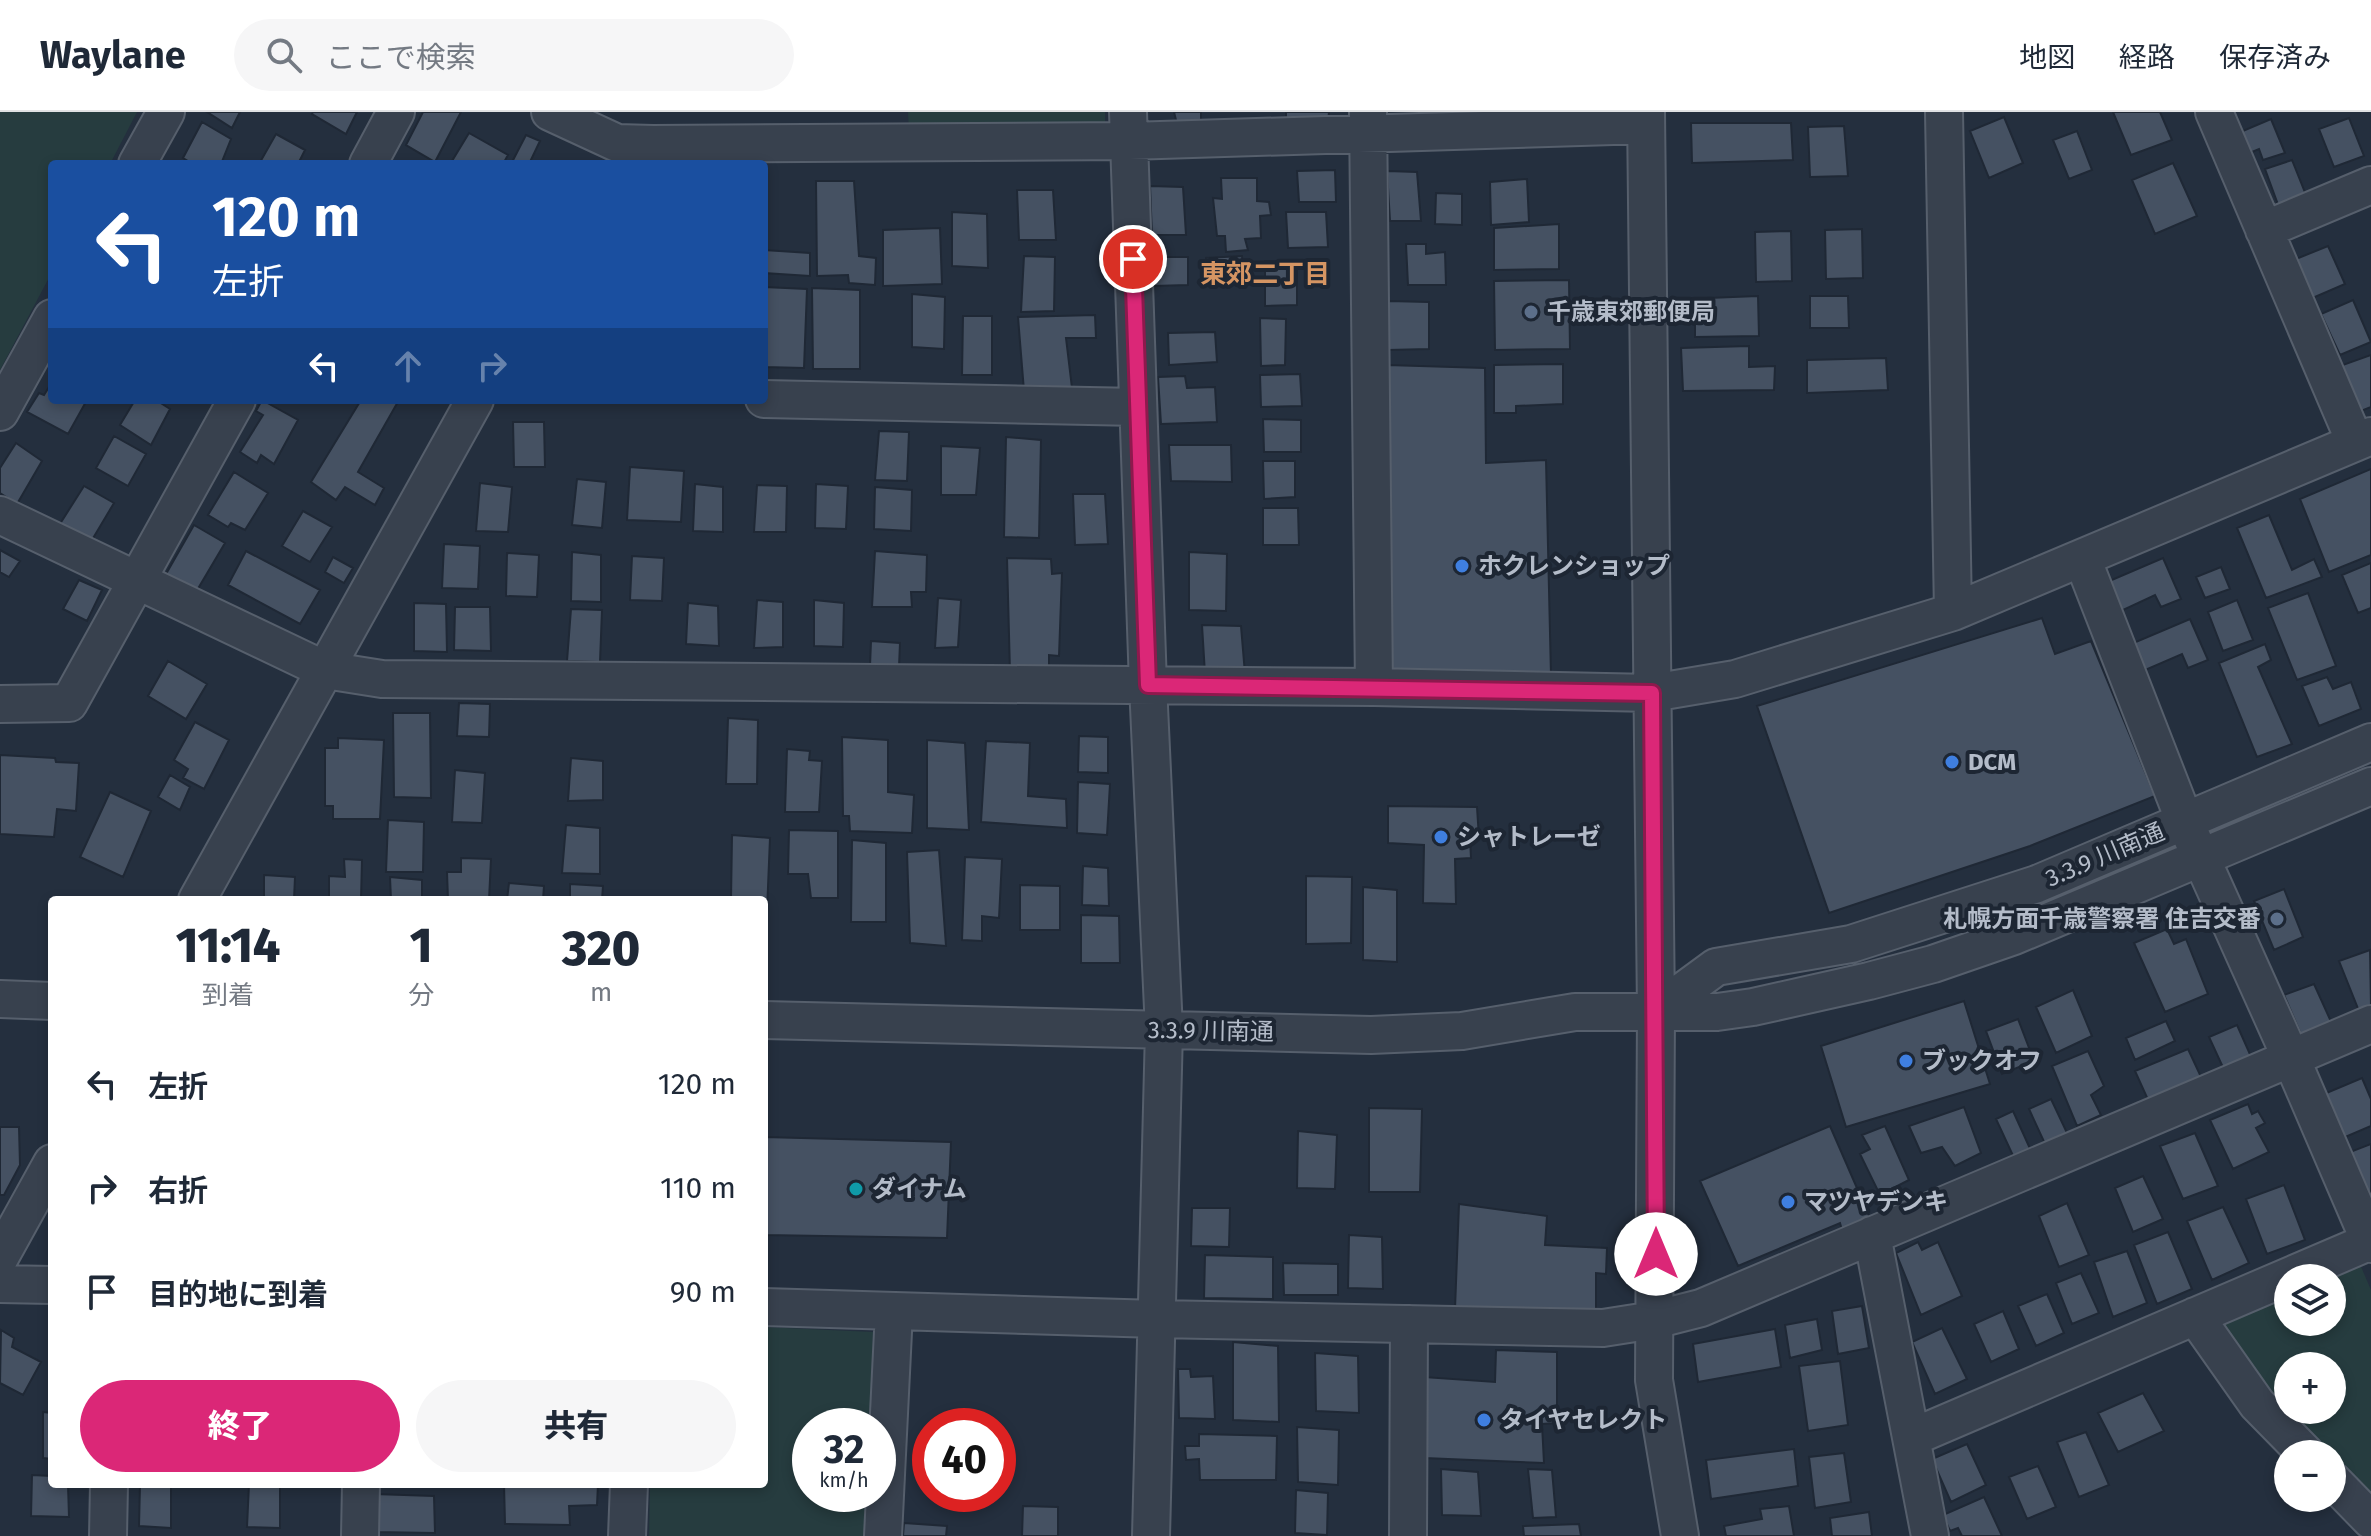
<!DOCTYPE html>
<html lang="ja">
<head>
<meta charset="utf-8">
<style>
  body { margin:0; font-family:"Fira Sans","Noto Sans JP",sans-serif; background:#f6f6f7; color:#1f2937; height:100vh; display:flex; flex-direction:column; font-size:30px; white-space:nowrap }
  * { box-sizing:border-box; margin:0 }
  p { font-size:26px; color:#747a83 }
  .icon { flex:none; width:44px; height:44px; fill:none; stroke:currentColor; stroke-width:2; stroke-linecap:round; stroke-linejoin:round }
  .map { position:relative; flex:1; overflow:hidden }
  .details { position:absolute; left:48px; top:784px; width:720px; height:592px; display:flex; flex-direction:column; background:#fff; border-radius:8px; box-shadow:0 4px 12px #0003 }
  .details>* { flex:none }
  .hud { position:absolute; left:48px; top:48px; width:720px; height:244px; border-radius:8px; box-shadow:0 4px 12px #0003; background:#1a4fa0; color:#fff; overflow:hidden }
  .tools { position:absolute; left:2274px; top:1152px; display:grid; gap:16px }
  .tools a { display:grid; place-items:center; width:72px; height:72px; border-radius:50%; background:#fff; box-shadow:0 4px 12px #0003; font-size:40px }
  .speed { position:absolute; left:792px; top:1296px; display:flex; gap:16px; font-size:40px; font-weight:700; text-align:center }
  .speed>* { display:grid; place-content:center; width:104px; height:104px; border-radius:50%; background:#fff; box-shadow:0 4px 12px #0003; line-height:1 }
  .speed small { font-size:20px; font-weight:400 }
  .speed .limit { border:12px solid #d22; background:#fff; color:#111 }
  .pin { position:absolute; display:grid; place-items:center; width:68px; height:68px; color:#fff; margin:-34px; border:4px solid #fff; border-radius:50%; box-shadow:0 2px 8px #0007 }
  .me { position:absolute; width:88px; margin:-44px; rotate:0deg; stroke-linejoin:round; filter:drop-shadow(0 0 6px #0008) }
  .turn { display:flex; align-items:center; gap:28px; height:168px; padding:0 32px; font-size:36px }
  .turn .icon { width:104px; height:104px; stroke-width:2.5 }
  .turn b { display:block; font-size:56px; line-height:68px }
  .lanes { display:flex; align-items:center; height:76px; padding:0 32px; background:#0003; justify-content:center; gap:40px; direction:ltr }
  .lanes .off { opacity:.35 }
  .eta { display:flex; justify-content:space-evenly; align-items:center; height:136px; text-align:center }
  .eta b { font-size:48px; font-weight:800; line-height:56px }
  .action { display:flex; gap:16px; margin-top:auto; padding:16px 32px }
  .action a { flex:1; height:92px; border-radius:48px; background:#db2777; color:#fff; font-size:32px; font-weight:800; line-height:92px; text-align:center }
  .action a+a { background:#f6f6f7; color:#1f2937 }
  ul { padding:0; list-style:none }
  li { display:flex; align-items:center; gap:24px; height:104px; padding:0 32px }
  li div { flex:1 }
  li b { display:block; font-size:30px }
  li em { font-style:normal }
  header { display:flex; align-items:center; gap:48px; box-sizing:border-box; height:112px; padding:0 40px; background:#fff; border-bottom:2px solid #e0e1e3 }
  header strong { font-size:38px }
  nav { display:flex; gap:44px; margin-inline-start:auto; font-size:28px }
  .search { width:560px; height:72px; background:#f6f6f7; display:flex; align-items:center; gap:20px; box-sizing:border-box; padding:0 28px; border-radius:44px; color:#747a83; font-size:30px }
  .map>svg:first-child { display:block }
</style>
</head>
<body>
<header>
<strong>Waylane</strong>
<div class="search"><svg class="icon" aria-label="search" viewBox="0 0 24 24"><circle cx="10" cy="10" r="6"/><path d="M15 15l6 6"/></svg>ここで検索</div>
<nav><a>地図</a><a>経路</a><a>保存済み</a></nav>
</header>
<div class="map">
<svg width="2371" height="1424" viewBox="0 0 2371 1424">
  <rect width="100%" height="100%" fill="#242f3e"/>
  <path fill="#263c3f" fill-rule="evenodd" d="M0,0H137L110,52H52V160L0,258Z
    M908,0H1105V17L909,20Z
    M2359,1150L2371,1178V1390L2332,1351V1342H2323L2263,1283L2216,1213L2288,1181V1210H2332V1166H2323ZM2288,1254H2332V1298H2288Z
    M764,1215L873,1220L870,1314H810V1382H868L867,1424H649L650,1372H764Z"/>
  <path fill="#455162" stroke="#1f2835" stroke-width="2" d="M207,0H240L232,16Z
    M313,0H357L346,22L312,2Z
    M423,0H461L435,50L406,33Z
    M1174,0H1201V10L1177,12Z
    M1286,0H1329L1328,10L1286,8Z
    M2113,0H2160L2172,28L2131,43Z
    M2004,5L2023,51L1989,66L1970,19Z
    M2349,6L2364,44L2334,55L2319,17Z
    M2271,7L2285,41L2263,48L2259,37L2247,42L2238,21Z
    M202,10L231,27L221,52H193L183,46Z
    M1691,11H1791L1793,48L1692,51Z
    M1844,14L1848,64L1810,65L1808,15Z
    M2077,19L2092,58L2069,67L2053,28Z
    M469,21L508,43L503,52H457L452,49Z
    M276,22L305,38L298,52H259Z
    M526,23L540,29L529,52H511Z
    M2292,48L2308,88L2280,98L2265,57Z
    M2173,51L2197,104L2155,122L2132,68Z
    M1335,58L1336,90H1299L1297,59Z
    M1387,59L1417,60L1421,109H1390Z
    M1221,66H1257V89L1269,90L1271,103L1260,104L1261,126L1245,127L1248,138L1226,140L1225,124H1217L1213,86L1222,87Z
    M1527,67L1529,110L1491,113L1490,70Z
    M816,69H854L859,144L876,146L875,173L849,171L848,163L817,164Z
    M1150,74L1183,75L1186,123H1152Z
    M1017,78H1053L1056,128H1019Z
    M1436,81L1462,82V113L1435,112Z
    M952,100L987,102L988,156L952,154Z
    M1286,100H1326L1328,135L1288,136Z
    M1559,112V157L1494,158V116Z
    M940,116L942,172L883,174V118Z
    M1862,117L1863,166L1826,167L1825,118Z
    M1791,119L1792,169L1756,170L1755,120Z
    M1406,132H1426V142L1445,140L1446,173H1408Z
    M2328,134L2345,172L2308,188L2291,149Z
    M764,138L810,141V164L764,161Z
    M1024,144L1055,145L1054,199L1021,200Z
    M1242,144L1244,171L1208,174L1206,146Z
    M1153,145H1188V173L1153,174Z
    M1265,149L1297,150V193L1265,194Z
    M1569,168L1570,237L1495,238L1494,169Z
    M764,175L807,177L804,256L764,255Z
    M812,176L860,178V257H813Z
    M912,182L945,185L944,237L912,235Z
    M1758,184L1759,224L1695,225V202H1708V186Z
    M1810,184H1848L1849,216H1810Z
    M2353,188L2371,230L2340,243L2321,202Z
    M1388,189L1429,190V237L1388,238Z
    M1095,203L1096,226H1066L1072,276L1024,279L1018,205Z
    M963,204H992V263H962Z
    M1260,206L1286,207L1285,253L1261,254Z
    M1215,220L1217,250L1169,253L1168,221Z
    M1749,234V255L1775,254L1774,278L1683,279L1681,236Z
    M2371,243V295L2356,301L2337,255Z
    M1886,246L1888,278L1807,281V248Z
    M1563,252V292L1516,294V301H1494V253Z
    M1387,253L1485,256L1486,351L1546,348L1551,564L1392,566Z
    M1300,262L1302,294L1261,295L1260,263Z
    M1185,264L1187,276L1215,275L1217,310L1161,312L1158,265Z
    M52,270V288H87L68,322L27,300L39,281L44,283Z
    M135,288H156L170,297L151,333L120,313Z
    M262,288L298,308L274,352L261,343L257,351L240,340L263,303L256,299Z
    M361,288H399L358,360L384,376L375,393L345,375L336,388L311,370Z
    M1263,307L1301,308V340H1264Z
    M513,310H544L545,355H514Z
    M879,319L909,320L907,369L875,368Z
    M114,324L146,342L128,374L96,356Z
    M1006,325L1041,328L1039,426L1004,425Z
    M16,331L42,349L17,392L0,381V356Z
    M1169,333H1231L1232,370L1171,369Z
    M941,334L980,336L976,383H941Z
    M1263,349H1295V385L1264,387Z
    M630,355L684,359L681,410L627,408Z
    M2371,357V443L2329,460L2300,387Z
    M234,360L268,381L245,418L231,411L228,415L208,403Z
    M577,367L606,370L602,416L572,413Z
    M480,371L512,375L508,420L476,419Z
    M695,372L723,375V420L693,419Z
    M816,372L848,374L846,417L815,416Z
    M757,373L787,374L786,420H754Z
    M84,374L114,391L89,433L58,415Z
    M875,375L912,378L911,419L874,417Z
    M1073,382H1105L1108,432L1075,433Z
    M1263,396H1298L1299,433H1263Z
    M303,399L332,415L310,450L282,434Z
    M2269,403L2292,458L2314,447L2322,465L2266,486L2237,416Z
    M194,413L225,431L196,480L166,462Z
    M444,432L480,434L478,477L442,476Z
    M0,438L20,449L9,465L0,460Z
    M246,439L320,478L300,512L228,473Z
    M875,439L927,443L926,480H911L912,495H872Z
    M572,440L601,443V490L571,489Z
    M1189,440L1227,442L1226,499L1189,498Z
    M507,441L539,443L537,485L506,484Z
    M632,444L664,446L662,489L630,488Z
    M333,445L353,456L344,471L325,460Z
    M1007,446L1051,447L1052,462L1062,461L1059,544L1049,543V561H1010Z
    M2163,446L2181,487L2161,495L2155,483L2121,499L2107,470Z
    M2371,451V496L2358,501L2342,463Z
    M2221,455L2230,477L2205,486L2196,465Z
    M79,468L102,478L87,509L63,497Z
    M2308,481L2336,554L2297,568L2268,496Z
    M938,486L961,488L958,535L935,536Z
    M757,488L783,490V535L754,536Z
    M814,488L844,491L843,535L814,534Z
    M2237,488L2253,528L2223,539L2208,500Z
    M414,491L446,492L447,540L414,539Z
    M688,491L718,494L719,534L686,532Z
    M455,495H490L491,539L454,538Z
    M571,497L602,498L600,550L567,549Z
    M2042,506L2055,542L2091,529L2155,684L2030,734L1829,801L1757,594Z
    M2190,507L2208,548L2188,556L2182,542L2143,559L2131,532Z
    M1202,513L1241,514L1245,562H1205Z
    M871,529L900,531L899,555L870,554Z
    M2265,532L2271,548L2258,555L2292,632L2257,645L2219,551Z
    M168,549L207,572L186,607L148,584Z
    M2327,565L2333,577L2351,570L2361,597L2319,614L2302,574Z
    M459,591L490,592L489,625L457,624Z
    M393,601H430L431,686L394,685Z
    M728,606L758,608L757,672H726Z
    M195,610L229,628L204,677L183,666L188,657L174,648Z
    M1079,624L1108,625V661L1078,660Z
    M842,625L888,628V680L914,683L912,721L850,719L849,704H843Z
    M338,626L384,628L380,707H333V694H325V636H338Z
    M927,628L965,631L969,718L927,716Z
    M986,629L1030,631L1028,684L1066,687L1067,716L981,710Z
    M787,637L810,639L809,648L822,649L819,700H785Z
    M0,643L55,646L56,650L79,651L76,699L57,697L54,725L0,722Z
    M571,646L603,649V688L568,689Z
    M455,658L485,661L482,711L452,710Z
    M170,663L190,675L180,698L158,685Z
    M1078,670L1110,672L1107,723L1077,721Z
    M110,680L151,699L123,765L80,745Z
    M1388,694L1477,695L1479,726H1470L1471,746L1455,747L1456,792L1423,791L1424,733L1388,731Z
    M388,708L424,710L423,760H386Z
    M566,713L600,716V762L562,761Z
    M789,718L838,719V786H811L808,762H788Z
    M732,723L770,726L766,824H764V788H731Z
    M852,728L886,731V810H851Z
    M939,738L946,834L910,831L907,740Z
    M965,745L1002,747L999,806L982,804V829L962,828Z
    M461,746L491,747L489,788H448L447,760H461Z
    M344,747L362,748L361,788H329V764L345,765Z
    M1083,754L1108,756L1109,794L1082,793Z
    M264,763L295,765L294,788H264Z
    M1306,764L1352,765L1351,831L1306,832Z
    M390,765L422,768V788H391Z
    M509,771L544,774L543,788H507Z
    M570,772L603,774L602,788H570Z
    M1020,773L1060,774V818H1020Z
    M1363,775L1397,778V850L1363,848Z
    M2284,777L2303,825L2274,838L2254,789Z
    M1081,803L1119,804L1120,851H1081Z
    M2167,817L2174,832L2186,827L2208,882L2165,900L2134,831Z
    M2370,838L2371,894L2359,899L2339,849Z
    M2314,872L2333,914L2303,927L2284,883Z
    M2073,878L2092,924L2056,941L2036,895Z
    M1964,889L1990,972L1846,1015L1821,934Z
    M2018,907L2034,949L2002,962L1986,919Z
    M2166,909L2175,929L2135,948L2126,926Z
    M2237,913L2253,949L2226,962L2209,925Z
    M2188,937L2202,967L2149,990L2135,959Z
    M2088,939L2104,974L2091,983L2101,1003L2077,1014L2052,954Z
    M2362,966L2371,987V1014L2343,1026L2324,982Z
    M2051,987L2068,1023L2046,1034L2029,997Z
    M2248,992L2252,1002L2258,999L2265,1011L2256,1016L2269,1040L2233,1057L2210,1008Z
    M1964,995L1981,1041L1955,1054L1942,1035L1921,1041L1909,1014Z
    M1369,996L1422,997L1420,1080H1369Z
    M2013,999L2032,1041L2015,1048L1996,1007Z
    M1830,1014L1870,1106L1842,1118L1840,1111L1738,1154L1700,1069Z
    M1885,1014L1909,1068L1880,1083L1860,1042L1870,1037L1862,1023Z
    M0,1015H19L20,1053L4,1083H0Z
    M1298,1019L1337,1023L1335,1077L1297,1076Z
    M2195,1021L2218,1074L2183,1087L2160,1034Z
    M764,1025L951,1030L947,1126L764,1123Z
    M2371,1032V1089L2350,1040Z
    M2143,1064L2163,1107L2133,1120L2115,1076Z
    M2284,1073L2305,1128L2267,1142L2246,1087Z
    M2067,1091L2089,1143L2059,1155L2039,1104Z
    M1459,1092L1547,1104L1545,1133L1607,1136L1606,1162L1596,1161V1204L1455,1197Z
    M2223,1095L2249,1151L2212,1168L2187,1109Z
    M1192,1096H1230L1229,1135L1191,1134Z
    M2168,1120L2192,1177L2157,1192L2134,1133Z
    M1349,1123L1382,1125L1383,1177L1348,1176Z
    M1918,1130L1922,1138L1938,1130L1962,1184L1921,1203L1896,1141Z
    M2127,1139L2147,1191L2113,1205L2094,1150Z
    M1205,1143L1273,1145V1187L1204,1186Z
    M1283,1151L1338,1152V1183H1284Z
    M2081,1161L2099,1201L2072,1212L2056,1171Z
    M2047,1182L2064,1221L2036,1234L2018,1194Z
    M1862,1194L1869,1236L1838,1242L1832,1199Z
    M2003,1199L2019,1237L1991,1250L1974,1212Z
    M1817,1207L1822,1238L1790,1246L1785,1213Z
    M1942,1216L1967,1267L1935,1282L1912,1230Z
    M1775,1217L1781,1255L1698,1270L1693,1232Z
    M1,1218L14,1226L12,1235L41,1250L23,1283L0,1271Z
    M1233,1230L1278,1234L1279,1310L1233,1308Z
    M1496,1238L1557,1240V1311L1542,1312L1544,1351L1424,1346V1265L1495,1270Z
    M1315,1241L1358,1244L1359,1301L1316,1299Z
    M1840,1249L1848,1313L1808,1319L1799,1254Z
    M1178,1257H1190L1191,1265L1213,1264L1215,1307L1179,1306Z
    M2143,1281L2164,1319L2118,1340L2098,1301Z
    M43,1300L52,1301V1347L43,1346Z
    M1297,1315L1339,1318L1338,1373L1298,1370Z
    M2086,1320L2109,1373L2079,1385L2057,1330Z
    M1199,1322L1277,1324L1276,1368H1200L1199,1347L1186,1348L1185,1334H1199Z
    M1967,1332L1986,1373L1951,1390L1932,1347Z
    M1794,1337L1798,1374L1711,1387L1706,1348Z
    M1844,1341L1851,1390L1815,1396L1809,1345Z
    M2038,1354L2056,1395L2027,1407L2009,1365Z
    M1441,1357L1478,1360L1481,1404L1442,1403Z
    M1528,1357L1552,1358L1556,1405L1533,1406Z
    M32,1363L52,1364V1372H68L69,1405L31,1404Z
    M140,1372H171V1416L139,1414Z
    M249,1372H280V1416L247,1415Z
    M504,1372H598L597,1393L569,1394L570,1413L505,1412Z
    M1296,1378L1328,1381L1327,1423L1295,1421Z
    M374,1382L434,1384L435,1421L374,1420Z
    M1984,1385L2002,1424H1962L1958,1416L1950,1419L1943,1403Z
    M1023,1394L1058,1395V1424H1022Z
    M1789,1394L1794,1424H1726L1724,1414L1762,1407L1760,1397Z
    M1869,1400L1872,1424H1832L1830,1406Z
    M904,1411L947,1414L946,1424H903Z
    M1579,1412L1581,1424H1524L1523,1414Z"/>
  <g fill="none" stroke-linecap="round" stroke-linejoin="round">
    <g stroke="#565f6c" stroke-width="40">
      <path id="minor" d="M550,0L617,31L653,32L1129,29L1646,13
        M1128,0L1148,573L1164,918L1151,1424
        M1368,0L1374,575
        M1646,0L1656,899L1654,1268L1680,1424
        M1944,0L1953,500
        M2214,0L2355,330
        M137,52L166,0
        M368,52L396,0
        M2264,118L2371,73
        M764,287L1138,295
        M0,300L52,206
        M0,403L325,558L382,567L1374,575L1652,581L1735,567L1953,500L2371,324
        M2082,446L2185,710L2291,946L2371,1132
        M0,592L69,591L237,288
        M197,788L475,288
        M0,887L52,889
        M1656,899L1716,855L1851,832L2037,772L2371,630
        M764,908L1371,923L1462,919L1575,900H1717L1753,895L1869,869L1933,852L2014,824L2371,674
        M1872,1123L1930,1424
        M0,1145L52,1051
        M0,1172L52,1173
        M764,1195L1157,1207L1603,1216L1654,1208L1701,1196L2371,912
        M2195,1204L2257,1292L2306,1342
        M1913,1325L2371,1129
        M2332,1368L2371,1408
        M108,1424L109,1372
        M360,1424L361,1372
        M627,1424L629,1372
        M883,1424L894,1199
        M1408,1424L1409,1212"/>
    </g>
    <use href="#minor" stroke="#38414e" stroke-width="36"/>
  </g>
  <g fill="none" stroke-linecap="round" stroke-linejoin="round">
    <g stroke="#8e194d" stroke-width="20">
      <path id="route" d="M1133,147L1148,573L1652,581L1656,1142"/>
    </g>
    <use href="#route" stroke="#db2777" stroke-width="14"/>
  </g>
  <g fill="#5c6f8a" stroke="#1d2633" stroke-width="3">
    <circle cx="1531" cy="200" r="8"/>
    <circle cx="2277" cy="807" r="8"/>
  </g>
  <g fill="#3f7fe0" stroke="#1d2633" stroke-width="3">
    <circle cx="1462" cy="454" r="8"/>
    <circle cx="1952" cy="650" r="8"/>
    <circle cx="1441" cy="725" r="8"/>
    <circle cx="1906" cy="949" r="8"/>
    <circle cx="1788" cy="1090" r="8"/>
    <circle cx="1484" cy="1308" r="8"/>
  </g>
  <circle fill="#0f9aa8" stroke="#1d2633" stroke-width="3" cx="856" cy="1077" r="8"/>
  <g text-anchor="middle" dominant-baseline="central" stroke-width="8" stroke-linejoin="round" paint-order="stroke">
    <g font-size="24" font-weight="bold" fill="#b4bcc9" stroke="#1d2633" text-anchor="start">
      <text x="1547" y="200">千歳東郊郵便局</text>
      <text x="1478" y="454">ホクレンショップ</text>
      <text x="1968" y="650">DCM</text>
      <text x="1457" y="725">シャトレーゼ</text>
      <text x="2261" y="807" text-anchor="end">札幌方面千歳警察署 住吉交番</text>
      <text x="1922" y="949">ブックオフ</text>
      <text x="872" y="1077">ダイナム</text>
      <text x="1804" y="1090">マツヤデンキ</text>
      <text x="1500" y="1308">タイヤセレクト</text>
    </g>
    <g font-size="24" fill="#b4bcc9" stroke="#1d2633">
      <text transform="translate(2105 743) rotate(-23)">3.3.9 川南通</text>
      <text transform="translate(1211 919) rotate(1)">3.3.9 川南通</text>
    </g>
    <g font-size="26" font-weight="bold" fill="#d59563" stroke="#1d2633">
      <text x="1265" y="162">東郊二丁目</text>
    </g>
  </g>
</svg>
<div class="tools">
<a><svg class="icon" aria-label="layers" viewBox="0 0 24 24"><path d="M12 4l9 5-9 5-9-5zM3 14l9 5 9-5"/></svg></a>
<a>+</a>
<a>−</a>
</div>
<div class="speed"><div>32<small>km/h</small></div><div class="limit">40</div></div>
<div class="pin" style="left:1133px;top:147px;background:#d93025"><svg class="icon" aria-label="arrive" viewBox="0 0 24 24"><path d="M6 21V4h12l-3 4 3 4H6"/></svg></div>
<svg class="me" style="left:1656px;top:1142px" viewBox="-20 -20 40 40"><circle r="19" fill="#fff"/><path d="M0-13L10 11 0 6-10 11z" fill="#db2777"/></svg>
<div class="hud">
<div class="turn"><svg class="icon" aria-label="left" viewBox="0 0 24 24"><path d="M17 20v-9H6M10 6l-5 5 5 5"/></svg><div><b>120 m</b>左折</div></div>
<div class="lanes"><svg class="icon" aria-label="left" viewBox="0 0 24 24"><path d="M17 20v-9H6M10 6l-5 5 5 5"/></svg><svg class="icon off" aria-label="ahead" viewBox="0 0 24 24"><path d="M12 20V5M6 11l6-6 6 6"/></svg><svg class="icon off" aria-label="right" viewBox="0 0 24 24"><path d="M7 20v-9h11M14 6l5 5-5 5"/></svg></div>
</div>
<section class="details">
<div class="eta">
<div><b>11:14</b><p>到着</p></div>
<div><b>1</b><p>分</p></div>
<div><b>320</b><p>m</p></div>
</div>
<ul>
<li><svg class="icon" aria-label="left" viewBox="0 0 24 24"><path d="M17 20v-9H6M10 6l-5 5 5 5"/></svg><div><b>左折</b></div><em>120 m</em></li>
<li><svg class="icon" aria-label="right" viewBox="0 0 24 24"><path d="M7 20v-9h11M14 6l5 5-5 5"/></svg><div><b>右折</b></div><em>110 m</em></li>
<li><svg class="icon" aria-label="arrive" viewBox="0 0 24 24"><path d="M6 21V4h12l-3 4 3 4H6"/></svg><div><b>目的地に到着</b></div><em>90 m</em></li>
</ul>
<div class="action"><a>終了</a><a>共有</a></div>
</section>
</div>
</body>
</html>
